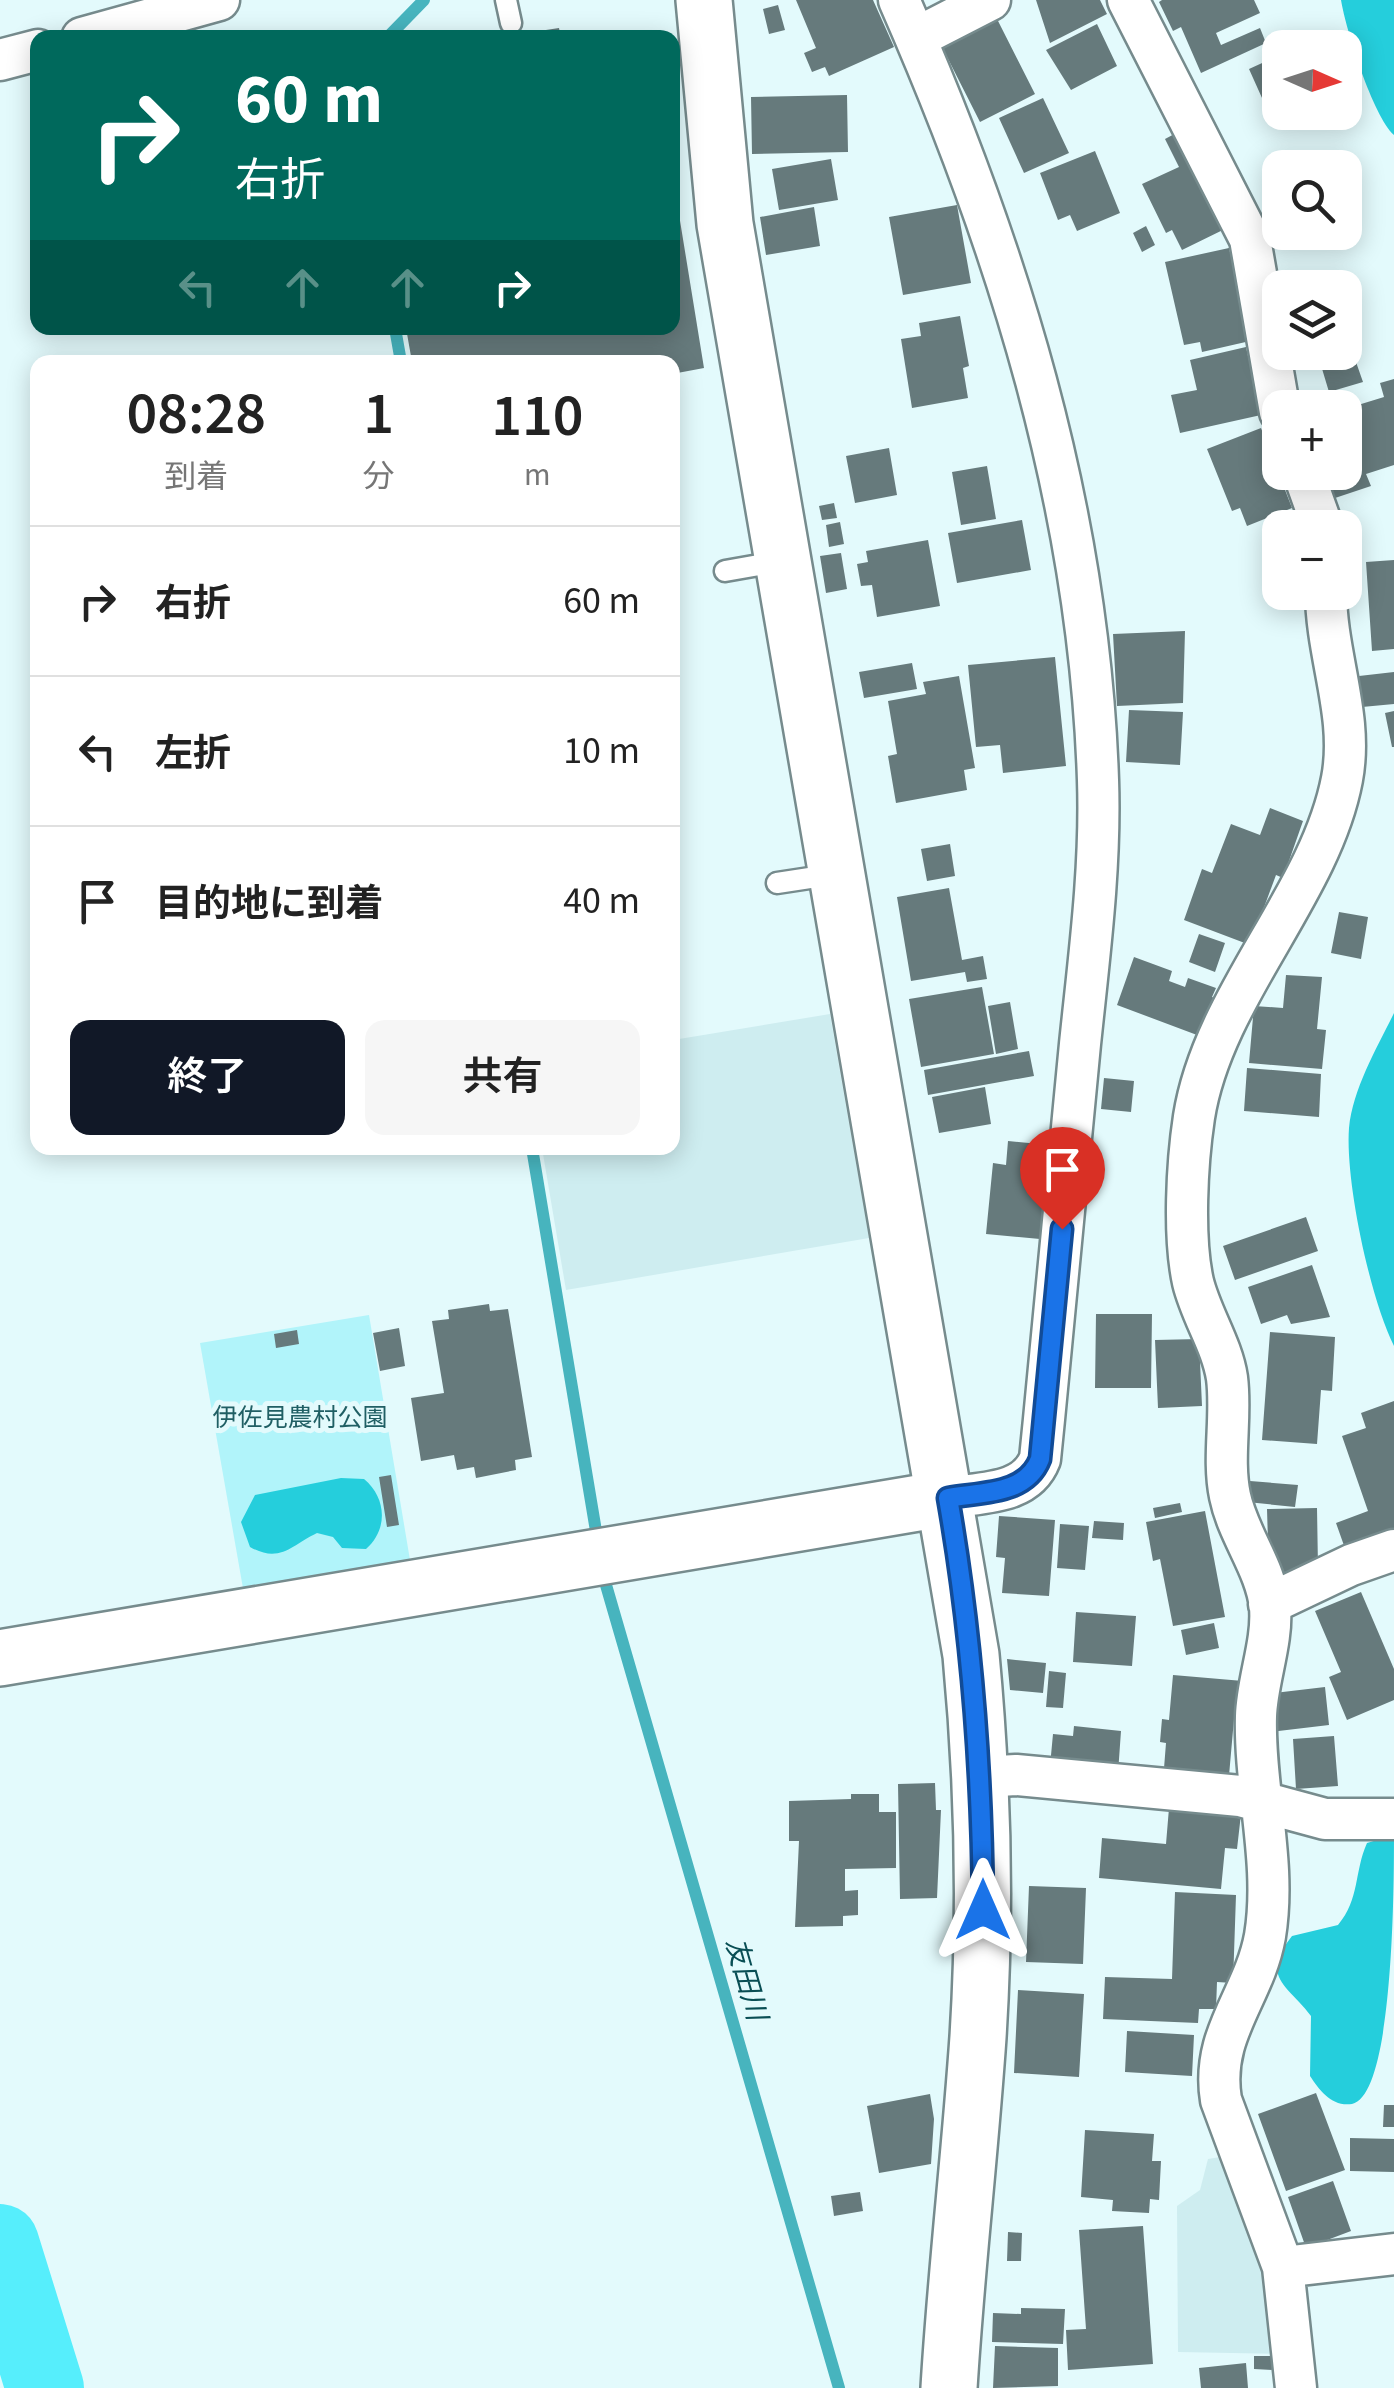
<!DOCTYPE html>
<html lang="ja">
<head>
<meta charset="utf-8">
<style>
  body { margin:0; font-family:"Source Sans 3","Noto Sans JP",sans-serif; background:#f6f6f6; color:#222; height:100vh; display:flex; flex-direction:column; font-size:38px; white-space:nowrap }
  * { box-sizing:border-box; margin:0 }
  p { font-size:32px; color:#767676 }
  .icon { flex:none; width:55px; height:55px; fill:none; stroke:currentColor; stroke-width:2; stroke-linecap:round; stroke-linejoin:round }
  .map { position:relative; flex:1; overflow:hidden }
  .details { position:absolute; left:30px; top:355px; width:650px; height:800px; display:flex; flex-direction:column; background:#fff; border-radius:20px; box-shadow:0 5px 25px #0003 }
  .details>* { flex:none }
  .guide { position:absolute; left:30px; top:30px; width:650px; height:305px; border-radius:20px; box-shadow:0 5px 25px #0003; background:#00695c; color:#fff; overflow:hidden }
  .needle { width:65px; rotate:93deg }
  .tools { position:absolute; left:1262px; top:30px; display:grid; gap:20px }
  .tools a { display:grid; place-items:center; width:100px; height:100px; border-radius:20px; background:#fff; box-shadow:0 5px 25px #0003; font-size:50px }
  .pin { position:absolute; display:grid; place-items:center; width:85px; height:85px; color:#fff; margin:-102px -42px; border-radius:50% 50% 50% 0; rotate:-45deg; box-shadow:0 0 10px #0007 }
  .pin .icon { rotate:45deg }
  .me { position:absolute; width:110px; margin:-55px; rotate:0deg; stroke-linejoin:round; filter:drop-shadow(0 0 8px #0008) }
  .turn { display:flex; align-items:center; gap:35px; height:210px; padding:0 40px; font-size:45px }
  .turn .icon { width:130px; height:130px; stroke-width:2.5 }
  .turn b { display:block; font-size:70px; line-height:85px }
  .lanes { display:flex; align-items:center; height:95px; padding:0 40px; background:#0003; justify-content:center; gap:50px; direction:ltr }
  .lanes .off { opacity:.35 }
  .eta { display:flex; justify-content:space-evenly; align-items:center; height:170px; text-align:center }
  .eta b { font-size:60px; font-weight:600; line-height:70px }
  .action { display:flex; gap:20px; margin-top:auto; padding:20px 40px }
  .action a { flex:1; height:115px; border-radius:20px; background:#111827; color:#fff; font-size:40px; font-weight:600; line-height:115px; text-align:center }
  .action a+a { background:#f6f6f6; color:#222 }
  ul { padding:0; list-style:none }
  li { display:flex; align-items:center; gap:30px; height:150px; padding:0 40px; border-top:2px solid #e0e0e0 }
  li div { flex:1 }
  li b { display:block; font-size:38px }
  li em { font-style:normal }
  .map>svg:first-child { display:block }
</style>
</head>
<body>
<div class="map">
<svg width="1394" height="2388" viewBox="0 0 1394 2388">
  <rect width="100%" height="100%" fill="#e3fafc"/>
  <path fill="#ceedf0" d="M830,1014L869,1238L566,1290L542,1148H672L673,1040Z
    M1232,2155L1274,2269L1281,2354L1178,2352L1177,2206L1200,2190L1208,2159Z"/>
  <path fill="#b1f4fa" d="M369,1315L411,1566L244,1594L200,1343Z"/>
  <path fill="#25cedc" d="M1341,0H1394V135C1373,116 1346,30 1341,0Z
    M1394,1013V1346C1370,1298 1345,1181 1349,1128C1353,1088 1377,1048 1394,1013Z
    M341,1478L364,1479C387,1498 388,1530 366,1549L342,1548L333,1537L317,1533C292,1545 280,1564 250,1547L241,1522L255,1495Z
    M1394,1835C1394,1884 1394,2095 1352,2104C1332,2107 1320,2091 1310,2076L1311,2016C1288,1985 1259,1978 1292,1936L1338,1925C1360,1899 1354,1872 1367,1843Z"/>
  <g fill="none" stroke-linecap="round" stroke-linejoin="round">
    <path stroke="#47b4be" stroke-width="12" d="M387,38L424,0
      M395,328L401,362
      M532,1148L596,1531
      M606,1585L839,2388"/>
    <path stroke="#56eefc" stroke-width="78" d="M0,2243L45,2388"/>
  </g>
  <path fill="#667a7c" d="M796,0H873L894,47L829,76L825,67L812,72L804,53L816,48Z
    M1036,0H1100L1107,14L1050,43Z
    M1162,0H1254L1260,13L1216,33L1221,45L1260,28L1266,43L1201,73L1181,27L1173,31L1159,2Z
    M778,5L785,30L769,34L763,9Z
    M995,15L1035,94L980,122L940,43Z
    M1097,24L1117,66L1071,90L1046,50Z
    M559,28L561,38H514L513,35Z
    M1280,55V112H1308L1275,127L1249,69Z
    M847,95L848,152L752,154L751,97Z
    M1043,98L1069,153L1024,173L999,118Z
    M1180,131L1231,226L1182,250L1172,230L1166,233L1142,184L1179,167L1165,139Z
    M1095,151L1120,213L1077,231L1070,215L1058,220L1040,173Z
    M831,159L838,200L779,210L772,169Z
    M675,190L704,368L672,374V362H412L406,328H672Z
    M957,205L971,283L903,295L889,217Z
    M814,207L820,246L766,255L760,217Z
    M1146,226L1155,245L1142,252L1133,233Z
    M1229,248L1250,341L1202,352L1200,342L1184,345L1165,262Z
    M960,316L969,366L963,368L968,398L912,408L901,339L921,336L919,323Z
    M1350,345L1363,382L1329,392L1320,362L1302,367L1297,352H1345V346Z
    M1246,347L1261,415L1180,433L1171,395L1197,390L1190,360Z
    M1394,379V465L1366,474L1371,486L1335,498L1330,482L1354,474L1345,445V409L1384,397L1380,383Z
    M1261,428L1292,508L1247,526L1240,508L1232,511L1207,449Z
    M889,448L897,495L855,503L846,456Z
    M987,466L996,519L961,525L952,472Z
    M834,503L837,518L822,520L819,506Z
    M1022,520L1031,570L957,583L948,533Z
    M840,522L844,544L829,547L826,525Z
    M928,540L940,606L877,617L872,585L861,586L857,564L868,562L866,551Z
    M841,553L847,589L826,593L820,556Z
    M1394,560V649L1372,651L1366,562Z
    M1185,631L1183,703L1117,706L1113,634Z
    M1055,657L1066,766L1003,773L1000,745L976,747L968,665Z
    M912,663L917,689L864,698L859,672Z
    M1394,672V704L1362,707L1359,676Z
    M959,676L975,768L964,770L967,790L896,803L888,756L897,754L888,701L926,694L923,682Z
    M1129,710L1183,712L1180,765L1126,762Z
    M1394,711V747H1392L1385,713Z
    M1270,808L1303,821L1283,878L1276,875L1250,945L1184,920L1202,869L1212,873L1231,824L1260,835Z
    M950,844L955,876L927,881L921,849Z
    M949,888L962,960L983,956L987,979L967,982L965,972L911,981L897,897Z
    M1339,912L1368,917L1361,959L1331,953Z
    M1199,934L1225,943L1215,972L1189,962Z
    M1134,957L1172,971L1169,981L1185,987L1188,978L1216,988L1212,997L1219,1000L1205,1038L1117,1005Z
    M1286,975L1322,977L1317,1029L1326,1030L1322,1069L1249,1063L1254,1006L1283,1008Z
    M982,987L994,1054L921,1067L909,999Z
    M1010,1002L1018,1049L996,1054L988,1006Z
    M1029,1051L1034,1076L928,1095L924,1070Z
    M1247,1068L1321,1074L1319,1117L1244,1111Z
    M1104,1078L1134,1081L1131,1112L1101,1109Z
    M985,1087L991,1124L939,1133L932,1097Z
    M1008,1141L1049,1145L1040,1239L986,1234L993,1163L1006,1165Z
    M1306,1217L1318,1251L1235,1280L1223,1246Z
    M1312,1265L1330,1317L1291,1324L1287,1315L1261,1324L1248,1287Z
    M489,1304L490,1311L508,1309L532,1457L515,1460L516,1470L476,1478L474,1467L457,1470L454,1455L421,1461L411,1398L444,1393L432,1321L449,1319L448,1310Z
    M1096,1314H1152L1151,1388H1095Z
    M399,1328L405,1366L380,1371L373,1333Z
    M297,1330L299,1344L276,1348L274,1334Z
    M1270,1332L1335,1337L1332,1391L1321,1390L1317,1444L1262,1440Z
    M1199,1339L1202,1406L1158,1408L1155,1340Z
    M1394,1401V1537L1347,1554L1336,1523L1368,1511L1342,1436L1366,1428L1361,1413Z
    M391,1475L399,1525L387,1527L379,1477Z
    M1250,1481L1298,1485L1295,1507L1247,1502Z
    M1180,1503L1182,1512L1155,1518L1153,1508Z
    M1317,1508L1318,1568L1269,1575L1267,1509Z
    M1205,1511L1225,1617L1173,1626L1160,1559L1153,1561L1146,1522Z
    M999,1516L1055,1520L1049,1596L1002,1593L1005,1558L996,1557Z
    M1094,1521L1124,1523L1123,1540L1092,1538Z
    M1060,1524L1089,1526L1085,1570L1057,1568Z
    M1361,1592L1394,1669V1700L1347,1720L1329,1677L1341,1672L1315,1611Z
    M1076,1612L1136,1616L1132,1666L1073,1662Z
    M1214,1623L1219,1648L1186,1655L1181,1630Z
    M1007,1659L1046,1663L1043,1693L1010,1690Z
    M1049,1671L1066,1673L1063,1708L1046,1707Z
    M1173,1675L1243,1681L1239,1720L1234,1719L1228,1787L1163,1781L1166,1743L1160,1742L1162,1719L1169,1720Z
    M1325,1687L1329,1725L1270,1732L1265,1694Z
    M1074,1726L1121,1731L1118,1773L1050,1766L1053,1734L1073,1736Z
    M1334,1736L1338,1786L1296,1789L1293,1739Z
    M935,1783L936,1810H941L937,1898L900,1899L898,1784Z
    M851,1794H879V1812H896V1868L845,1869V1891L858,1890V1915L843,1916V1926L795,1927L799,1841H789V1801L851,1799Z
    M1169,1808L1241,1814L1237,1849L1225,1848L1221,1889L1099,1878L1102,1838L1166,1844Z
    M1029,1886L1086,1888L1083,1964L1026,1962Z
    M1175,1892L1236,1895L1233,1983L1217,1982L1216,2009H1199L1198,2023L1103,2019L1105,1977L1172,1979Z
    M1018,1990L1084,1994L1079,2077L1014,2073Z
    M1127,2031L1194,2035L1192,2076L1125,2072Z
    M1316,2093L1345,2170L1286,2191L1258,2114Z
    M930,2094L934,2119L931,2164L879,2173L867,2106Z
    M1384,2105H1394V2127H1383Z
    M1085,2130L1154,2134L1152,2161H1161L1159,2200L1150,2199L1149,2213L1112,2211L1113,2200L1081,2197Z
    M1350,2138L1394,2139V2172L1350,2171Z
    M1333,2181L1351,2231L1306,2248L1288,2197Z
    M860,2192L863,2211L834,2216L831,2196Z
    M1143,2226L1153,2364L1068,2370L1066,2330L1086,2329L1079,2230Z
    M1008,2232L1022,2233L1021,2261H1007Z
    M1021,2308L1065,2309L1063,2344L992,2342L993,2313L1021,2314Z
    M995,2346L1058,2348V2386L993,2388Z
    M1254,2356H1275L1274,2370L1254,2369Z
    M1246,2363L1248,2388H1201L1199,2368Z"/>
  <g fill="none" stroke-linecap="round" stroke-linejoin="round">
    <g stroke="#768b8d" stroke-width="25">
      <path id="lane" d="M506,0L511,23
        M725,571L782,561
        M777,883L836,874"/>
    </g>
    <g stroke="#768b8d" stroke-width="45">
      <path id="street" d="M899,0C1008,248 1089,507 1098,780C1101,868 1089,957 1080,1044C1067,1183 1054,1321 1040,1459C1026,1495 982,1492 948,1498
        M1128,0L1250,239L1280,412
        M82,38L219,0
        M916,38L990,0
        M0,60L38,50
        M1303,472L1323,528
        M1269,1604L1351,1565L1394,1550
        M981,1777L1016,1775L1240,1796L1325,1819H1394
        M1283,2267L1394,2254
        M1296,2388L1283,2267L1221,2100C1210,2034 1254,1997 1265,1936C1277,1863 1254,1789 1256,1716C1257,1681 1273,1642 1270,1607C1266,1568 1238,1535 1230,1496C1222,1458 1232,1417 1227,1378C1222,1345 1201,1315 1193,1282C1183,1237 1187,1163 1194,1117C1213,996 1320,895 1342,779C1354,716 1326,656 1326,592"/>
    </g>
    <g stroke="#768b8d" stroke-width="60">
      <path id="secondary" d="M704,0L725,224L971,1655C983,1782 986,1910 978,2037C970,2154 956,2271 949,2388
        M0,1658L948,1498"/>
    </g>
    <use href="#lane" stroke="#fff" stroke-width="20"/>
    <use href="#street" stroke="#fff" stroke-width="40"/>
    <use href="#secondary" stroke="#fff" stroke-width="55"/>
  </g>
  <g fill="none" stroke-linecap="round" stroke-linejoin="round">
    <g stroke="#114b97" stroke-width="25">
      <path id="route" d="M983,1910C982,1771 972,1635 948,1498C982,1492 1026,1495 1040,1459L1062,1229"/>
    </g>
    <use href="#route" stroke="#1a73e8" stroke-width="18"/>
  </g>
  <g text-anchor="middle" dominant-baseline="central" stroke-width="10" stroke-linejoin="round" paint-order="stroke">
    <g font-size="25" fill="#205f64" stroke="#e3fafc">
      <text x="300" y="1418">伊佐見農村公園</text>
    </g>
    <g font-size="28" font-style="italic" fill="#094e54" stroke="#e3fafc">
      <text transform="translate(746 1979) rotate(74)">友田川</text>
    </g>
  </g>
</svg>
<div class="tools">
<a><svg class="needle" viewBox="-14 -14 28 28"><path d="M0-13l5 13h-10z" fill="#e53935"/><path d="M0 13l5-13h-10z" fill="#767676"/></svg></a>
<a><svg class="icon" aria-label="search" viewBox="0 0 24 24"><circle cx="10" cy="10" r="6"/><path d="M15 15l6 6"/></svg></a>
<a><svg class="icon" aria-label="layers" viewBox="0 0 24 24"><path d="M12 4l9 5-9 5-9-5zM3 14l9 5 9-5"/></svg></a>
<a>+</a>
<a>−</a>
</div>
<div class="pin" style="left:1062px;top:1229px;background:#d93025"><svg class="icon" aria-label="arrive" viewBox="0 0 24 24"><path d="M6 21V4h12l-3 4 3 4H6"/></svg></div>
<svg class="me" style="left:983px;top:1910px" viewBox="-20 -20 40 40"><path d="M0-17L14 15 0 8-14 15z" fill="#1a73e8" stroke="#fff" stroke-width="4"/></svg>
<div class="guide">
<div class="turn"><svg class="icon" aria-label="right" viewBox="0 0 24 24"><path d="M7 20v-9h11M14 6l5 5-5 5"/></svg><div><b>60 m</b>右折</div></div>
<div class="lanes"><svg class="icon off" aria-label="left" viewBox="0 0 24 24"><path d="M17 20v-9H6M10 6l-5 5 5 5"/></svg><svg class="icon off" aria-label="ahead" viewBox="0 0 24 24"><path d="M12 20V5M6 11l6-6 6 6"/></svg><svg class="icon off" aria-label="ahead" viewBox="0 0 24 24"><path d="M12 20V5M6 11l6-6 6 6"/></svg><svg class="icon" aria-label="right" viewBox="0 0 24 24"><path d="M7 20v-9h11M14 6l5 5-5 5"/></svg></div>
</div>
<section class="details">
<div class="eta">
<div><b>08:28</b><p>到着</p></div>
<div><b>1</b><p>分</p></div>
<div><b>110</b><p>m</p></div>
</div>
<ul>
<li><svg class="icon" aria-label="right" viewBox="0 0 24 24"><path d="M7 20v-9h11M14 6l5 5-5 5"/></svg><div><b>右折</b></div><em>60 m</em></li>
<li><svg class="icon" aria-label="left" viewBox="0 0 24 24"><path d="M17 20v-9H6M10 6l-5 5 5 5"/></svg><div><b>左折</b></div><em>10 m</em></li>
<li><svg class="icon" aria-label="arrive" viewBox="0 0 24 24"><path d="M6 21V4h12l-3 4 3 4H6"/></svg><div><b>目的地に到着</b></div><em>40 m</em></li>
</ul>
<div class="action"><a>終了</a><a>共有</a></div>
</section>
</div>
</body>
</html>
